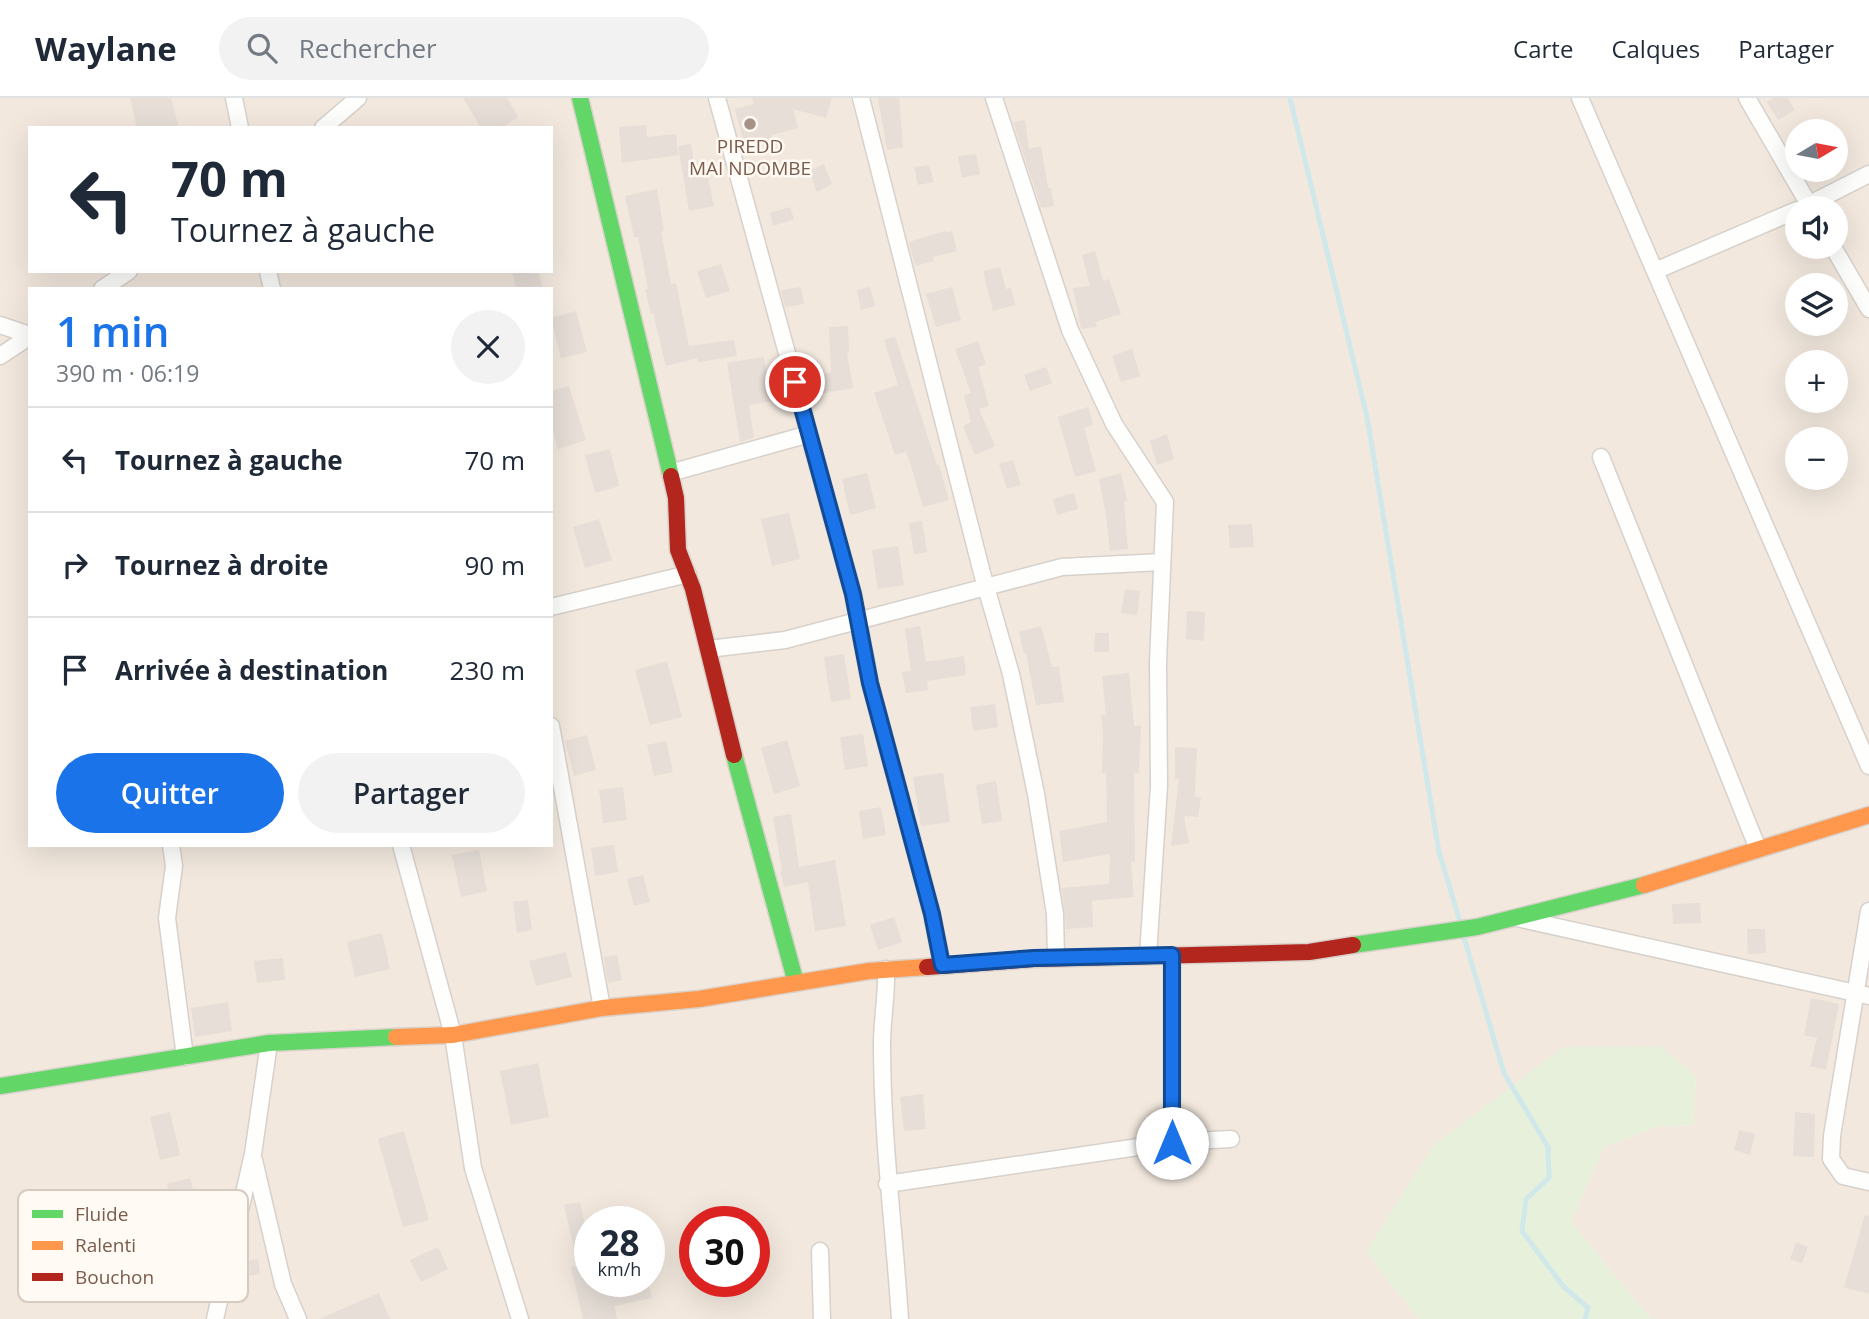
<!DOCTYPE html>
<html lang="fr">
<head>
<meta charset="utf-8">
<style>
  body { margin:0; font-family:"Open Sans",sans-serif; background:#f2f2f3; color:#1f2937; height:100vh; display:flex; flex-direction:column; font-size:26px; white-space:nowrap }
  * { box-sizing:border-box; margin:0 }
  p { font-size:23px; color:#747a83 }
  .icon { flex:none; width:38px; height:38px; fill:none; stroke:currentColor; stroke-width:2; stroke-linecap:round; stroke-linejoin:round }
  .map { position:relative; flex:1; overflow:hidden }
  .side { position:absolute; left:28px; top:189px; width:525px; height:560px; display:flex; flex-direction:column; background:#fff; border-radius:0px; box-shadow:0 7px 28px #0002 }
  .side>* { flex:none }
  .top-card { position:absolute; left:28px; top:28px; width:525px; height:147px; border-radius:0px; box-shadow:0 7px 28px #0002; background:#fff; color:#1f2937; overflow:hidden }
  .needle { width:46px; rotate:80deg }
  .fabs { position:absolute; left:1785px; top:21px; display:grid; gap:14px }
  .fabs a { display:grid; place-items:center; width:63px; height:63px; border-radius:50%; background:#fff; box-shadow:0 7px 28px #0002; font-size:35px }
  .speed { position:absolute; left:574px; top:1108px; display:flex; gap:14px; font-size:35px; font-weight:700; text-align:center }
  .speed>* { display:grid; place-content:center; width:91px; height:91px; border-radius:50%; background:#fff; box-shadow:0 7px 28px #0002; line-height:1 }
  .speed small { font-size:18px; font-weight:400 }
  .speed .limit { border:10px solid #d22; background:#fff; color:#111 }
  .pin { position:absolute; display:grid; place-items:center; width:60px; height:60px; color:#fff; margin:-30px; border:4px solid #fff; border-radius:50%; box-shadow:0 2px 7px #0007 }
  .me { position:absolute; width:77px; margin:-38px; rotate:0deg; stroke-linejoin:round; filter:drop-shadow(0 0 5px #0008) }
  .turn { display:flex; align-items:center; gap:24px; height:147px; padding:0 28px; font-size:32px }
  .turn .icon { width:91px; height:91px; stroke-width:2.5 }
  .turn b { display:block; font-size:49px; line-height:60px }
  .round { display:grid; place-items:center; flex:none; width:74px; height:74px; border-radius:37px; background:#f2f2f3 }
  .headline { display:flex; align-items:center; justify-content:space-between; height:119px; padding:0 28px }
  h1 { font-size:42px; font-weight:600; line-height:52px; color:#1a73e8 }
  .cta { display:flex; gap:14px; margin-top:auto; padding:14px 28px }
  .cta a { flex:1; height:80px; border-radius:42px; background:#1a73e8; color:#fff; font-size:28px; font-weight:600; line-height:80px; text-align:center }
  .cta a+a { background:#f2f2f3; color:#1f2937 }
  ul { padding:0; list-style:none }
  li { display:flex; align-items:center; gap:21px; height:105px; padding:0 28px; border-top:2px solid #e0e1e3 }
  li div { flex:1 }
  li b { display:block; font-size:26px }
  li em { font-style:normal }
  header { display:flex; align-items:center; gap:42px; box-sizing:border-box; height:98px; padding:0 35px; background:#fff; border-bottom:2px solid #e0e1e3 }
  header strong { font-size:33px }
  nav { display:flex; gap:38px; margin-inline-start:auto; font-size:24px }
  .search { width:490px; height:63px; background:#f2f2f3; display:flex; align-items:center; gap:18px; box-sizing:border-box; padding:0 24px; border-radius:38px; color:#747a83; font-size:26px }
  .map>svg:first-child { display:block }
</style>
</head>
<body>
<header>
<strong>Waylane</strong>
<div class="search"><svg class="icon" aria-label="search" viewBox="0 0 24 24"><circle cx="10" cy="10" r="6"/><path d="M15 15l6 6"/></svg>Rechercher</div>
<nav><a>Carte</a><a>Calques</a><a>Partager</a></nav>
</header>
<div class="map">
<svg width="1869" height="1221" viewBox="0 0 1869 1221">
  <rect width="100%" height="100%" fill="#f9f5f0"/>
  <path fill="#f2e8de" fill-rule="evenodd" d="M0,0H1869V1221H1651L1571,1124L1604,1049L1656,1029L1693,1027L1696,978L1366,1154L1419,1221H0ZM30,30H551V173H30ZM1797,33H1836V72H1797ZM1797,110H1836V149H1797ZM1797,187H1836V226H1797ZM30,191H551V747H30ZM1797,264H1836V303H1797ZM1797,341H1836V380H1797ZM590,1124H649V1183H590ZM695,1124H754V1183H695Z"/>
  <path fill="#e7f0db" d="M1660,948L1696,978L1693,1027L1656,1029L1604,1049L1571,1124L1651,1221H1419L1366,1154L1433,1048L1563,949Z"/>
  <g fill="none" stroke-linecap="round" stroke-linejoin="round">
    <path stroke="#d0e8ea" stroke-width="5" d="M1290,0L1367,319L1439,754L1461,827
      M1463,836L1504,975L1548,1049L1549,1080L1526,1101L1522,1133L1563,1188L1588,1210L1585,1221"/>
  </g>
  <path fill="#e6ded7" d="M130,0H171L179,30H137Z
    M463,0H507L518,19L501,30H481Z
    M752,0H832L826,20L793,11L798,30L772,37L773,42L745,50L735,11L754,6Z
    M878,0H899L903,49L887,52Z
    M1774,0H1788L1795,12L1778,22L1767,4Z
    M1025,22L1029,51L1041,48L1048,90H1051L1054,108L1041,110L1013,24Z
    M646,27L647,39L676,36L678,57L622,65L619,29Z
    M691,46L694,67L705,65L714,108L689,113L678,48Z
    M976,56L980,76L962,80L958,58Z
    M824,66L832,86L817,94L809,73Z
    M929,67L934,84L918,87L914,69Z
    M657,91L664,133L661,134L671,186L676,185L689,248L734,242L737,258L698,264L697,260L666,268L653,215L651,216L645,191H648L638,139H634L625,98Z
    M790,109L794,121L773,128L770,115Z
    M945,133V135L952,133L957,153L933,159L934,163L915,168L909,144Z
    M1095,153L1103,183L1109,181L1121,216L1095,224L1097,229L1081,231L1073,190L1090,188L1082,157Z
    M721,166L730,193L706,200L697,173Z
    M1000,169L1006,191L1011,190L1015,207L993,213L983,173Z
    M512,173H538L543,191H516Z
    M801,189L804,206L785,209L781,192Z
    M870,189L875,208L861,212L857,192Z
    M952,189L961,222L936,229L926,196Z
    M576,213L587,254L561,260L551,220Z
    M848,228L849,254L847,255L853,290L819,296L816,277L831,275L829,229Z
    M895,238L937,367H939L949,402L923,409L910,364L906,354L895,357L874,295L898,287L884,242Z
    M978,243L986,266L978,269L989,308L979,311L995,348L975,357L963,328L971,324L964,298L971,295L955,251Z
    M1132,251L1140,278L1121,284L1112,258Z
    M764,259L772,303L749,307L754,340L740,344L727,265Z
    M1046,269L1052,285L1030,293L1024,277Z
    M569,288L586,342L558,351L551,327V293Z
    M1088,309L1093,327L1084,330L1096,373L1075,379L1058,319Z
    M1167,336L1174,361L1157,367L1150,343Z
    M610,351L619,388L595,395L585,357Z
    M1013,362L1021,387L1007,391L999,366Z
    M867,375L876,410L850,417L842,381Z
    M1121,375L1127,403L1124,404L1128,451L1110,453L1106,417L1099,381Z
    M1074,395L1078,411L1057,417L1053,401Z
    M789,415L800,461L772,468L761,421Z
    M599,421L612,462L585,470L573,429Z
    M922,423L927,454L914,456L909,425Z
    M1252,426L1254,449L1230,450L1228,427Z
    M898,448L904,487L878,491L872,452Z
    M1125,491L1140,493L1137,517L1121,515Z
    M1187,513L1205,514L1204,543L1186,541Z
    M920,528L926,564L964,558L966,577L927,583L928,592L906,595L902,574L911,573L905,531Z
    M1041,528L1052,569H1059L1064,604L1036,607L1026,555L1024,556L1019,534Z
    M1095,535H1109V554H1094Z
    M844,556L851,601L831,604L824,559Z
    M667,563L682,619L650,627L635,572Z
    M1129,575L1134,628H1141L1139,675H1134L1135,763L1131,764L1134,799L1092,803L1093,829L1066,831L1062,790L1109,786L1110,756L1063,764L1059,733L1107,724L1106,675H1102L1103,635L1101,617H1106L1102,578Z
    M995,606L998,629L973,633L970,609Z
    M863,636L868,668L845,672L840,639Z
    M587,637L596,672L574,678L565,643Z
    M787,642L800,688L774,696L761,650Z
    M666,643L673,674L654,678L647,647Z
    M1175,649L1197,650L1195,699H1201L1198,719L1184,718L1189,745L1171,748L1179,681H1175Z
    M943,675L950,724L921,728L913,679Z
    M996,683L1002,723L982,726L976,687Z
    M623,689L627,722L603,725L599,692Z
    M881,709L886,737L863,741L859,713Z
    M791,716L799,769L835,762L846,828L815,833L808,784L784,789L780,773H782L773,719Z
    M614,747L618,774L595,778L591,750Z
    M479,752L487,793L461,799L452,757Z
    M643,777L650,804L634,808L627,781Z
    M528,802L532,832L517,835L513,804Z
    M1700,805L1701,825L1673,826L1672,806Z
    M894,819L902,844L878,852L870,827Z
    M1747,831H1765L1766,855L1748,856Z
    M382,835L390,871L355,879L347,844Z
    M566,854L572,879L536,888L529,863Z
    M617,857L622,882L608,885L604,859Z
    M283,860L285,882L257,885L254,863Z
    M1811,900L1839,906L1826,972L1810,968L1817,940L1804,937Z
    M228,904L232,933L195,939L191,910Z
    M538,965L549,1019L511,1027L500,973Z
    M923,996L926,1031L904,1033L900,999Z
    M170,1014L180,1057L160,1062L150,1019Z
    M1795,1014L1815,1016L1814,1059L1793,1058Z
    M1739,1032L1755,1036L1750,1057L1734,1052Z
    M404,1033L429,1122L403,1129L378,1041Z
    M190,1080L198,1111L175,1116L167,1086Z
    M580,1104L590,1149V1183H610L611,1189L636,1183H648L652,1200L614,1208L617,1221H583L571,1169L578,1168L564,1107Z
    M1865,1117L1869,1118V1196L1844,1189Z
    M1796,1144L1808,1149L1802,1165L1790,1161Z
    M438,1149L448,1171L421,1184L410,1162Z
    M258,1161L260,1176L235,1180L239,1164Z
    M379,1195L390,1221H319Z"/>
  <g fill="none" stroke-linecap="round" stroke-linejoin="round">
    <g stroke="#d7d1cb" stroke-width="19">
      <path id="street" d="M234,0L240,30
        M717,0L853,496L870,585L932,816L942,867
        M861,0L982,475L1011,576L1036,696L1055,816L1056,860
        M994,0L1070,232L1114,326L1165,404L1158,564L1159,688L1148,858
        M1580,0L1869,668
        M1747,0L1811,110
        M323,30L358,0
        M1802,110L1869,76
        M1833,149L1869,211
        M268,173L272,191
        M1655,173L1797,112
        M102,191L129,173
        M0,227L30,237
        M0,258L30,238
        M1601,359L1758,751
        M670,375L809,336
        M551,509L688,476
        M708,551L785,542L1062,469L1162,464
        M551,628L602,910
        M171,747L174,768L167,820L185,959
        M401,747L453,937L473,1070L520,1221
        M1869,813L1832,1038L1831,1061L1843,1078L1869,1084
        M1521,821L1869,898
        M1172,857V1044
        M886,871C887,897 882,921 882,947C882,1039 894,1129 900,1221
        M254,1062L283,1186L298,1221
        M887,1086L1172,1044L1231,1041
        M820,1153L822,1221
        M215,1221L253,1056L269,945"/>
    </g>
    <g stroke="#d9d2cb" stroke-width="19">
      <path id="fast" d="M580,0L671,378
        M734,657L796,885
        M1353,847L1477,829L1644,787
        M0,988L269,945L396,939"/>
    </g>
    <g stroke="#d9d2cb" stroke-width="19">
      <path id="slow" d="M1644,787L1869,717
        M396,939L453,937L602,910L699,901L869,873L927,869"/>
    </g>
    <g stroke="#d9d2cb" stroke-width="19">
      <path id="jam" d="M671,378L676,400L678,452L693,491L734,657
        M927,869L1034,861L1309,854L1353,847"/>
    </g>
    <use href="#street" stroke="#fefefd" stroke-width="16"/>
    <use href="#fast" stroke="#63d668" stroke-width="16"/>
    <use href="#slow" stroke="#ff974d" stroke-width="16"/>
    <use href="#jam" stroke="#b3261e" stroke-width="16"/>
  </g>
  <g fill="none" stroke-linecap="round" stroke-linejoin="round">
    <g stroke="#114b97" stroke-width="18">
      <path id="route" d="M795,284L853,496L870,585L932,816L942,867L1034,860L1172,857V1045"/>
    </g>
    <use href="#route" stroke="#1a73e8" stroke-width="12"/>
  </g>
  <circle fill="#a69286" stroke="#fffaf3" stroke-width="2.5" cx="750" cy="26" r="7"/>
  <g text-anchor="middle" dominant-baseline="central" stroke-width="5" stroke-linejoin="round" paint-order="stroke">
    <g font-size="19" fill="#7a5c4d" stroke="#fffaf3">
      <text x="750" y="48">PIREDD<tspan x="750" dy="22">MAI NDOMBE</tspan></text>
    </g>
  </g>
  <rect x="18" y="1092" width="230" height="112" rx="10" fill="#fffaf3" stroke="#d7cbc1" stroke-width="2"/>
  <rect x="32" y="1112" width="31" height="8" fill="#63d668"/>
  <rect x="32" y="1143" width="31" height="9" fill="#ff974d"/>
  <rect x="32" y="1175" width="31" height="8" fill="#b3261e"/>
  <g font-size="19" fill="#7a5c4d">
    <text x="75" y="1123">Fluide</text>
    <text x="75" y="1154">Ralenti</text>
    <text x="75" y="1186">Bouchon</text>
  </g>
</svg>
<div class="fabs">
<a><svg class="needle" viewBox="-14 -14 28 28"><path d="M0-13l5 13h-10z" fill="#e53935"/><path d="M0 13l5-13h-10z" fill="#747a83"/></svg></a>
<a><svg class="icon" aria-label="sound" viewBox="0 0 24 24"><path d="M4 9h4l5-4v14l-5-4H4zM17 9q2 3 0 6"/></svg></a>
<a><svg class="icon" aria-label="layers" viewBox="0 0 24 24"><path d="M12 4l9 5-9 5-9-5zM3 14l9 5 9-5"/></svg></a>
<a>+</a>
<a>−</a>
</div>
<div class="speed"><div>28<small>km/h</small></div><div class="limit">30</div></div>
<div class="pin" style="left:795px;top:284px;background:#d93025"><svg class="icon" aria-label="arrive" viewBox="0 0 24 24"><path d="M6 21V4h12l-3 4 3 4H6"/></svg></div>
<svg class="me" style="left:1172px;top:1045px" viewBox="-20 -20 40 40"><circle r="19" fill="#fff"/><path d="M0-13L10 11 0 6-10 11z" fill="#1a73e8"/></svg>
<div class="top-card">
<div class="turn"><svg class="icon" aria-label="left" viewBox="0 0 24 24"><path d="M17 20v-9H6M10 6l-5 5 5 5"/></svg><div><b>70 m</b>Tournez à gauche</div></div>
</div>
<section class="side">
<div class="headline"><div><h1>1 min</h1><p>390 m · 06:19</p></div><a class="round"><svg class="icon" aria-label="close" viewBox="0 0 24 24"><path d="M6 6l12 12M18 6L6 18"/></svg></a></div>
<ul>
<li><svg class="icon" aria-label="left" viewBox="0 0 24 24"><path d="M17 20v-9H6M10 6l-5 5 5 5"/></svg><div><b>Tournez à gauche</b></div><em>70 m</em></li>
<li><svg class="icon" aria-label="right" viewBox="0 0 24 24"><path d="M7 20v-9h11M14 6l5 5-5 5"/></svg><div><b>Tournez à droite</b></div><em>90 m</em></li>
<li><svg class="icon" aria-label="arrive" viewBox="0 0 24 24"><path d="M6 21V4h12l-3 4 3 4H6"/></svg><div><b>Arrivée à destination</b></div><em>230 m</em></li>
</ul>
<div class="cta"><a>Quitter</a><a>Partager</a></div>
</section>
</div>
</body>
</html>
